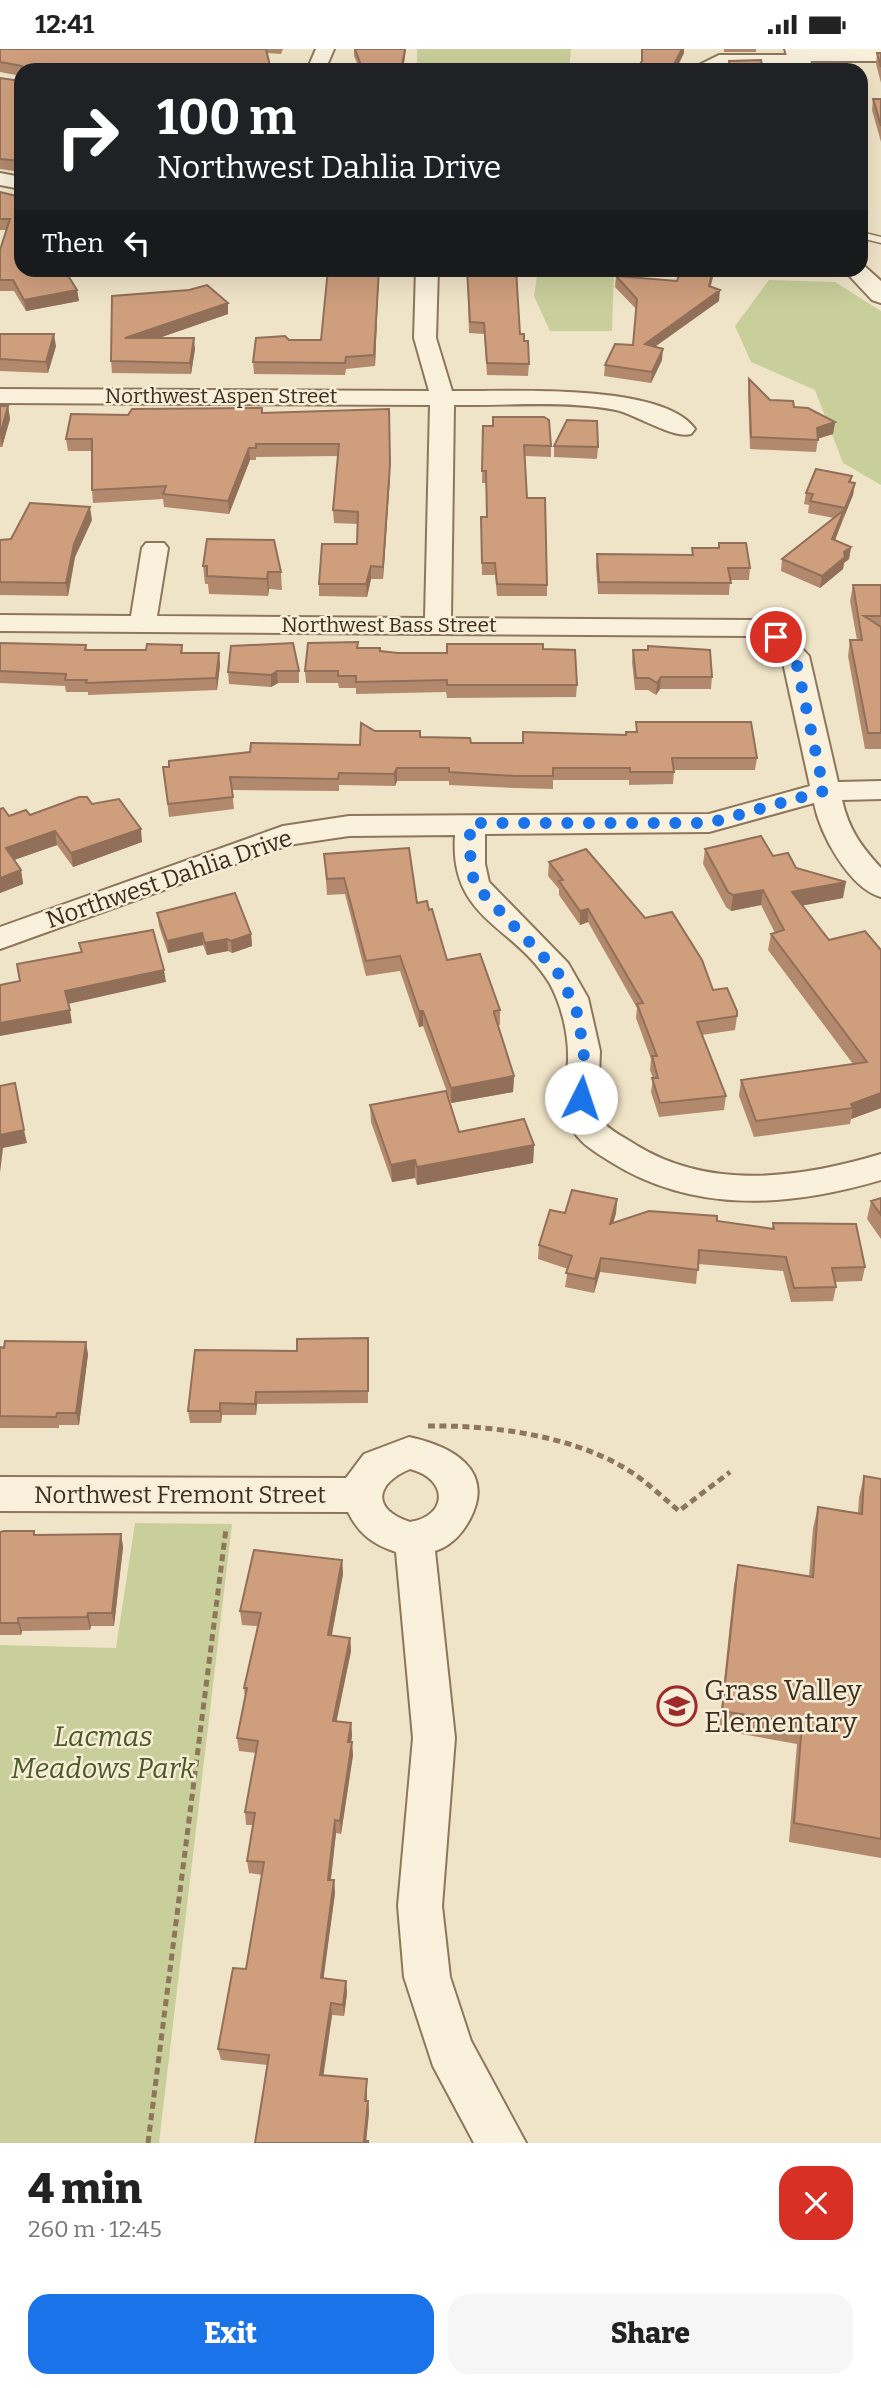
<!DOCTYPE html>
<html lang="en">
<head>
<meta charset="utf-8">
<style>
  body { margin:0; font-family:Bitter,serif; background:#f6f6f6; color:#222; height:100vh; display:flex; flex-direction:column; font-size:26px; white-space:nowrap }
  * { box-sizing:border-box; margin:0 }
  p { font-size:23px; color:#767676 }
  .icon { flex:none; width:38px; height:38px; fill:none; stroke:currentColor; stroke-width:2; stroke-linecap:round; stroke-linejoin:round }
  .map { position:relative; height:2094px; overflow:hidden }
  .sheet { display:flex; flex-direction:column; background:#fff; flex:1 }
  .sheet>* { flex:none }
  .top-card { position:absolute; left:14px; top:14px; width:854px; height:214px; border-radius:21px; box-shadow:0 7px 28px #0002; background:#202124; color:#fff; overflow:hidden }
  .pin { position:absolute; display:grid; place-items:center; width:60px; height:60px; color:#fff; margin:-30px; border:4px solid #fff; border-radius:50%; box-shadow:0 2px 7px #0007 }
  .me { position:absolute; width:77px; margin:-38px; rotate:4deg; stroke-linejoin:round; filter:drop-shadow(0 0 5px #0008) }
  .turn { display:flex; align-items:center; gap:24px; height:147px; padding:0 28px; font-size:32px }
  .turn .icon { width:91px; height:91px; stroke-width:2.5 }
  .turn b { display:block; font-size:49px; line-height:60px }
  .then { display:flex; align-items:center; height:66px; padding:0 28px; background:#0003; gap:14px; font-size:26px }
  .round { display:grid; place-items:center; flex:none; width:74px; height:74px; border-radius:21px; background:#f6f6f6 }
  .overview { display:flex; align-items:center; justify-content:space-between; height:119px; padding:0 28px }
  h1 { font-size:42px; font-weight:800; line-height:52px }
  .primary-button { display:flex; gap:14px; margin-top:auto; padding:14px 28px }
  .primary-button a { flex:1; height:80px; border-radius:21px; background:#1a73e8; color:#fff; font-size:28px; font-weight:800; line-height:80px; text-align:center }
  .primary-button a+a { background:#f6f6f6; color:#222 }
  .status { display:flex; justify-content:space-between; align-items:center; height:49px; padding:0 35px; background:#fff; direction:ltr }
  .status svg { height:19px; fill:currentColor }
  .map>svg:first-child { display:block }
</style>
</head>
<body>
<div class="status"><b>12:41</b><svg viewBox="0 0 49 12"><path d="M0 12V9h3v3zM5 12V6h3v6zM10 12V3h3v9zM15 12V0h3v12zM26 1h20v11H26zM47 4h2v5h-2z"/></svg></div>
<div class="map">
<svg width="881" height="2094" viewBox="0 0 881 2094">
  <rect width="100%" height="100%" fill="#f0e4c8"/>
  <path fill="#c9cf9b" d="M417,0H571L569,21H417Z
    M538,221H614L612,282H550L534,247Z
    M769,231L835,233L881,262V436L843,414L815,341L751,313L735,277Z
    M135,1474L232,1475L159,2094H0V1596L116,1599Z"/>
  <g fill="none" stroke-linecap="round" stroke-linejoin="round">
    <g stroke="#8d765c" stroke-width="3">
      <path id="service" d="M861,183L881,188V194L861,189Z"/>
    </g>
    <g stroke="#8d765c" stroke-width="4">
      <path id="minor" d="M316,0H334L325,21H307Z
        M798,0H881V12H809L800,18L689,21L719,6H789Z
        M0,124L21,128V140L0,136Z
        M416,220H438L436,289L452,342C505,343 663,333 695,380L691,385C673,390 637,366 616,361C564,351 507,357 454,356L451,569L753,571L786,582L809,607L838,733L881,732V750L842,751C849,781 861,797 881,819V848C849,839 820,785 814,754L709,783L485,785V815L489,833L568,914L588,949L600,1002L598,1052L601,1071C610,1082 624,1088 636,1096C711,1142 801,1129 881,1105V1131C790,1158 694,1165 611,1113C592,1101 575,1092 567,1069C561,1051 567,1031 568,1012C569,987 562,957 550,935C514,875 449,871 455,786L349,787L288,796L0,900V878L283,777L349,767L709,765L810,737L782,609L768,594L750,587L0,582V566L131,567L142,499L146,494H164L168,499L157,567L425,569L430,356L0,354V340L429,342L414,289Z
        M409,1388C451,1397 496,1420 470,1470C462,1485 451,1497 435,1502L455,1689L442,1857L450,1928L471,1992L526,2094H474L433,2017L404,1928L398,1857L413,1689L396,1503C372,1495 359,1485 348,1463L0,1462V1428L346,1429L364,1405ZM410,1420C449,1430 448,1467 410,1473C370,1460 376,1434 410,1420Z"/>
    </g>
    <g stroke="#8d765c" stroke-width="4">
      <path id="tertiary" d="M785,0H807L813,21H791Z
        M861,214L881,232V254L872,251L843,220H861Z"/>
    </g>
    <path stroke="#8d765c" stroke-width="5" stroke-dasharray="7 4.5" stroke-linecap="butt" d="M428,1377C491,1376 568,1386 623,1418C644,1430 661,1447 679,1462L730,1423
      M148,2094L226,1480"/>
    <use href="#service" fill="#faf1dc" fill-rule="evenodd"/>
    <use href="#minor" fill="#faf1dc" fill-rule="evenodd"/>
    <use href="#tertiary" fill="#faf1dc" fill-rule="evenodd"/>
  </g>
  <path fill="#b2896c" d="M0,0H283L281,5L267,4L21,27L0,23Z
    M354,0H406L403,21H352V19H359L354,7Z
    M724,0H756V3H724Z
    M877,4H881V34L876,15Z
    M0,29L21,32V123L0,120Z
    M873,50H881V93L872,61Z
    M0,143L21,148V220L77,241L79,252L26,262L14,242H0V201L6,181H0Z
    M328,220H379L375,317L346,320L345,326L254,325L253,313L289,291H321Z
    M467,220H519V224H517L520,285L524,292L529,315L528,327L487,326L484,285L469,284Z
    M616,227L710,238L719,252L655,298L662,311L651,334L604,327L605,316L633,296L636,260L615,238Z
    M228,254V265L159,289L195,300L191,325L112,324L111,312Z
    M0,285L56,297L48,324L0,322Z
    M749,330L770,351L794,358L835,373L833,385L818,390L816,403L750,400L748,342Z
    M0,357H8L10,370L2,398H0Z
    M389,360L390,428L383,530H371L367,548L319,547V535L357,495L358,475L334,474L333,461L338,407L256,408V411H250L229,465L164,458L163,450L93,454L92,441V402H68L66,390L128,366L263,364Z
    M483,377L551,397V408L525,407L527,449L547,536V547H497L495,526H482L481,480L487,468L486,434H482Z
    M554,397L598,398L597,410L554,408Z
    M852,427L851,433L855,434L853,446L835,491L851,498L849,510L844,514L843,520L820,539L781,522L782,510L834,469L808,464L809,456L804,455L806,444Z
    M92,471L75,508L68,547L0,546V491L11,490Z
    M719,494L750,519L749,531H730L729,546L598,545L596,517L597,505L692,506V499H718Z
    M203,517L281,523L282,541L269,540L268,547L209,545L208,535H205Z
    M853,536H881V700H865L848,607L850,591H857L850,552Z
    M0,594L86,596L87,601H146L182,596L183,604H219L220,616L217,641L88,646V643H66L65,637L0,634Z
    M648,597L712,628L711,640H660L656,646L648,641H635L632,613L633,601H647Z
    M358,599L398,604H447L543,600L577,636L576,648L447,649L446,643L356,645V639H339L338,634H306L305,622Z
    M299,622V634H278L271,638L229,635L228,623Z
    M636,673L757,709L755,721H674L673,735L629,736V731H553V740L515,739L449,736V732H397L395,737L339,736V742L232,741L234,760L169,768L163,718L360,696L375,682L471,694H522L523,683L625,686L636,683Z
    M92,755L142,793L73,818L57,796L14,811L21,821L23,835L0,844V760L9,767L30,766Z
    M705,800L773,807L796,819L843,849L802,856L829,891L881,901V1059L851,1070L850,1075L754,1088L739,1047L741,1031L853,1015L768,901L771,885L775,884L761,856L731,862L726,858L703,815Z
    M324,805L429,861L447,911L500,961V976H497L514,1027L513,1043L451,1054L423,977L419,978L400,922L366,927L345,845L327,846Z
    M549,813L645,869L737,967L735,981L702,986L726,1047L724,1061L659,1068L651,1043L653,1029L650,1021L651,1010L636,969L637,959L588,873L580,876L559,846V840L548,827Z
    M157,864L251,885L252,897L232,904L228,902L207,906L203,896L168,904L159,877Z
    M370,1056L459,1083L534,1096L533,1114L417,1136L415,1129L392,1133L371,1073Z
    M881,1149V1190L867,1170L871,1152Z
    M617,1150L616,1164L613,1174L717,1172L772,1180L773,1174L865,1218L862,1232L835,1233L836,1238L833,1252L791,1253L783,1222L698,1215L696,1235L600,1223L594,1244L565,1238L568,1220L538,1210L539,1196L565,1164Z
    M368,1289V1354L257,1355L256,1366H222L221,1374H190L188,1362L297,1302Z
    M0,1298L88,1305L79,1376H59V1379H0Z
    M864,1427L881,1430V1809L789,1793L797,1695L719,1681L734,1536L738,1516L809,1527L813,1479L818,1458L858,1464L859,1448Z
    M34,1482L35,1486L121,1485L123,1498L114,1577H91L90,1581L22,1582L21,1586H0V1483Z
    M254,1501L342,1511L343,1525L332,1586L350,1589L351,1602L336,1672L351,1674L352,1687L351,1693L353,1706L341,1785L336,1784L331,1831H334L335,1844L323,1929L346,1932L347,1944L344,1967L332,1966L323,2026L367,2030V2052H368L369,2063L366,2092H368V2094H255L267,2016L221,2011L218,2000L233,1919L246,1920L262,1826L249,1824L247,1812L253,1776H246L245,1763L256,1704L239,1702L237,1689L245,1649L244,1639L258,1577L242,1576L240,1562Z"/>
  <path fill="#916f58" d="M405,0H406L403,21H401Z
    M682,0H684V4L676,21H671Z
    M379,220L375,317L374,306Z
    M713,220H715L708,248L709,237Z
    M77,241L79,252L26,262L24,251Z
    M720,241L719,252L644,305L645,295Z
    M228,254V265L127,300L125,289Z
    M54,285L56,297L48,324L46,313Z
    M194,289L195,300L191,325L190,314Z
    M663,300L662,311L651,334L652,323Z
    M8,357L10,370L2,398L0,386Z
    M389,360L390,428L383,530V518Z
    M835,373L833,385L815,390L817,379Z
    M249,399L250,411L229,465L228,452Z
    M855,434L853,446L843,470L845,459Z
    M90,458L92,471L75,508L68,547L66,534L74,495Z
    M844,461L842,472L831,502L832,490Z
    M851,498L849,510L844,514L843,520L820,539L822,527L844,503Z
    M371,517V530L367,548L366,535Z
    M268,523L269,540L268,547L267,530Z
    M219,604L220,616L217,641L216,629Z
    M277,622L278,634L271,638V626Z
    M661,628L660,640L656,646L657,634Z
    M397,719V732L395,737L394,725Z
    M141,780L142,793L73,818L71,804Z
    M55,782L57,796L8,813L6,799Z
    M21,821L23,835L0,844V829Z
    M846,833L843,849L790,859L792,843Z
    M763,841L761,856L731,862L733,846Z
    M588,860V873L580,876V862Z
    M202,884L203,896L168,904L167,892Z
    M251,885L252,897L232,904L231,892Z
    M227,890L228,902L207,906L205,894Z
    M164,921L166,933L68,955L65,942Z
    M70,961L72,974L0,987V974Z
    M419,962H423V977L419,978Z
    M514,1027L513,1043L451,1054V1039Z
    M881,1044V1059L851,1070L853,1059L851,1055Z
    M24,1081L27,1094L3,1099L0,1124V1086Z
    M534,1096L533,1114L417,1136V1118Z
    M415,1111V1129L392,1133L391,1116Z
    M617,1150L616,1164L609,1189L610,1175Z
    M601,1209L600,1223L594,1244L595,1230Z
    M86,1293L88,1305L79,1376L76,1364Z
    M256,1343L257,1355L256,1366L255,1355Z
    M220,1354L222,1366L221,1374L220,1362Z
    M121,1485L123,1498L114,1577L112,1564Z
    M342,1511L343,1525L329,1600L328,1586Z
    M88,1564L91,1577L90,1581L87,1568Z
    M18,1569L22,1582L21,1586L18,1574Z
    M350,1589L351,1602L334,1685L333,1672Z
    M351,1674L352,1687L349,1706L348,1693Z
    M352,1693L353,1706L341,1785L340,1772Z
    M335,1771L336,1784L329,1843L328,1831Z
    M334,1831L335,1844L322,1941L321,1929Z
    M346,1932L347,1944L344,1967L343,1956Z
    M331,1954L332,1966L322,2037L320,2026Z
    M367,2030V2042L366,2063L365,2052Z
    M368,2052L369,2063L366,2094H364Z"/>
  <path fill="#cf9f7d" stroke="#916f58" stroke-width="2" d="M0,0H266L271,21H21L22,17L0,13Z
    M355,0H405L401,21H353L352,19H362Z
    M642,0H682L671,21H636L642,12Z
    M877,4H881V18Z
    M761,11L763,21H730L729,12Z
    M0,29L21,32V112L0,110Z
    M873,50H881V77Z
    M0,143L21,148V220H64L77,241L24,251L13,231H0V201L10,170H0Z
    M328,220H379L374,306L346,308L345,314L253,313L256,289L285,287L289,291H321Z
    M467,220H516L520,285H524V292H528L529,315L487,314L484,274L470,273Z
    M681,220H713L709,237L720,241L645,295L663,300L652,323L605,316L615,295L633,296L637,250L616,227L677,232Z
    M207,236L228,254L125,289H194L190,314L111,312L112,247L189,241Z
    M0,285H54L46,313L0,310Z
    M749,330L770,351L793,352L794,358L808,359L835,373L817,379L818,391L751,388Z
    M0,357H8L0,386Z
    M262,359V364L389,360L390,415L383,518L371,517L366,535H319L322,495H357L358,463L333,461L339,395H256V399H249L228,452L163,445L166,437L92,441V390H66L71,365L128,366L132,360Z
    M493,368H544L549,371L551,397L524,396L527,449H545L547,536L497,535L495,514H482L481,468H487L486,422H482L483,377H493Z
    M567,371L597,372L598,398L554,397Z
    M816,420L852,427L849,433L855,434L845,459L810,452L813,445L806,444Z
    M30,454L90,458L74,495L66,534L0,533V491L11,490Z
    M844,461L832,490L851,498L844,503L845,508L822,527L782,510Z
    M207,490L274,491L281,523H268L267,530L207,527V517H203Z
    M719,494H746L750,519H728L731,534L599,533L597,505L693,506L692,499H719Z
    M853,536H881V567H864L881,578V684H868L850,591H862Z
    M358,593L357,599H380V602L398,604H447V595H543V600L575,601L577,636H447V631L356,633V627H338V622H305L308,594Z
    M0,594L86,596L85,601H146L147,595L182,596L181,604H219L216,629L86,634L87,631H65L66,625L0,622Z
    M293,594L299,622H277L271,626L228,623L231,597Z
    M648,597L710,601L712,628H661L657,634L649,629H636L633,601H648Z
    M636,673H751L757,709H672L674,723H630V719H553V727H515L449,723V719H397L394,725L339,724L338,730L230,728L233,748L168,755L163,718H169V712L250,703L251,694L360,696L361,674L375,682H420V688L470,689L471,694H523V683L626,686V683H637Z
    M79,748H87L92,755L119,750L141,780L71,804L55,782L6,799L21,821L0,829V760L3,759L9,767L26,761L30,766Z
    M761,787L773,807L788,804L796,819L846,833L792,843L829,891L865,882L881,901V1044L851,1055L853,1059L756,1072L741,1031L867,1013L771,885L784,881L763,841L733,846L728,843L705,800Z
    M409,799L417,854L427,852L429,861L432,860L447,911L480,905L500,961L494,962V964L514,1027L451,1039L423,962H419L400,907L366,912L344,829L327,830L324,805Z
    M586,800L645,869L672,863L702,911L713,941L727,939L737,962V967L697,973L726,1047L660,1054L652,1029H658L652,1007H657L637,955L643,954L588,860L580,862L559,832L563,831L549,813Z
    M235,844L251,885L231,892L227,890L205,894L202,884L167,892L157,864Z
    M153,881L164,921L65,942L70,961L0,974V936L20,932L17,915L82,903L79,894Z
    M15,1034L24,1081L0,1086V1037Z
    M446,1042L459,1083L524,1070L534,1096L417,1118L415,1111L391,1116L370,1056Z
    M572,1141L617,1150L610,1175L649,1162L717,1167V1172L774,1180L773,1174L856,1175L865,1218L832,1219L836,1238L794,1239L786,1208L699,1201L698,1221L601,1209L595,1230L566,1224L572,1207L539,1196L550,1161L565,1164Z
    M881,1149V1166L871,1152Z
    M368,1289V1342L256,1343L255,1355L220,1354V1362H188L195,1301L297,1302V1290Z
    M5,1292L86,1293L76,1364H57L56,1368L0,1367V1298L4,1299Z
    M864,1427L881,1430V1790L794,1774L802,1675L722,1662L738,1516L813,1528L818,1458L862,1465Z
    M4,1482H34V1486L121,1485L112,1564H88L87,1568L18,1569V1574H0V1483Z
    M254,1501L342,1511L328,1586L350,1589L333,1672L351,1674L348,1693H352L340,1772L335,1771L328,1831H334L321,1929L346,1932L343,1956L331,1954L320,2026L367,2030L365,2052H368L364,2092H368V2094H255L269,2006L218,2000L233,1919L246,1920L264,1813L247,1812L255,1764L245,1763L258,1692L237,1689L247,1639H244L261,1564L240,1562Z"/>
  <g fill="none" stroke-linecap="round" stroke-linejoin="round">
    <path stroke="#1a73e8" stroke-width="12" stroke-dasharray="0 21.6" d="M581,1049L584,1002L576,959L557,922L474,835L469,796L471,774H709L824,742L795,607L776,588"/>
  </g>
  <defs>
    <g id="school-ring" transform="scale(2.0125)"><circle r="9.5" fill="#f7eed8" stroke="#9e2a2b" stroke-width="1.5"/><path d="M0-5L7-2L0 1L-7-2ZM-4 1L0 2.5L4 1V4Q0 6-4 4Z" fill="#9e2a2b"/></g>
  </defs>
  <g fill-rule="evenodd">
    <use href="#school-ring" x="677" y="1657"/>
  </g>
  <g text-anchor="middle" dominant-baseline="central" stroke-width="5" stroke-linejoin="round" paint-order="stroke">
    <g font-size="21" fill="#3d2e20" stroke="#f7eed8">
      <text x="221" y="347">Northwest Aspen Street</text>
      <text x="389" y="576">Northwest Bass Street</text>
    </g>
    <g font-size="24" fill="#3d2e20" stroke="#f7eed8">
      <text transform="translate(169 830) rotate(-19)">Northwest Dahlia Drive</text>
      <text x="180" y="1446">Northwest Fremont Street</text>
    </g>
    <g font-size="28" fill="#3d2e20" stroke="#f7eed8" text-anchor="start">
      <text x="704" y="1641">Grass Valley<tspan x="704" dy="32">Elementary</tspan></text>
    </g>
    <g font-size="28" font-style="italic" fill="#4d5a26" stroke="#f7eed8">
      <text x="103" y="1687">Lacmas<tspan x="103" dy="32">Meadows Park</tspan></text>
    </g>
  </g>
</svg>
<div class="pin" style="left:776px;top:588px;background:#d93025"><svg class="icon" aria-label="arrive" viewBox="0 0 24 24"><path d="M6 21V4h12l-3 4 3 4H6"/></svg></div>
<svg class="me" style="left:581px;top:1049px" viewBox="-20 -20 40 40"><circle r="19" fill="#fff"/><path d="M0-13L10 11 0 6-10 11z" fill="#1a73e8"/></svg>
<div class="top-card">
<div class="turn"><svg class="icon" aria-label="right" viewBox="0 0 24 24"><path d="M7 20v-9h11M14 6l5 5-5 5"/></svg><div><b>100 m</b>Northwest Dahlia Drive</div></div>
<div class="then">Then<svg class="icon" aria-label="left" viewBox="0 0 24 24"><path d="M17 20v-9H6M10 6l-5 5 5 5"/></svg></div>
</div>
</div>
<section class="sheet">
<div class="overview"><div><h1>4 min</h1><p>260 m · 12:45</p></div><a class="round" style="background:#d93025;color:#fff"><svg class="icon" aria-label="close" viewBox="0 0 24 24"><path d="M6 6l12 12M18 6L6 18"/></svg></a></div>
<div class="primary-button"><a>Exit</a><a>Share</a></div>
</section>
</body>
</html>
